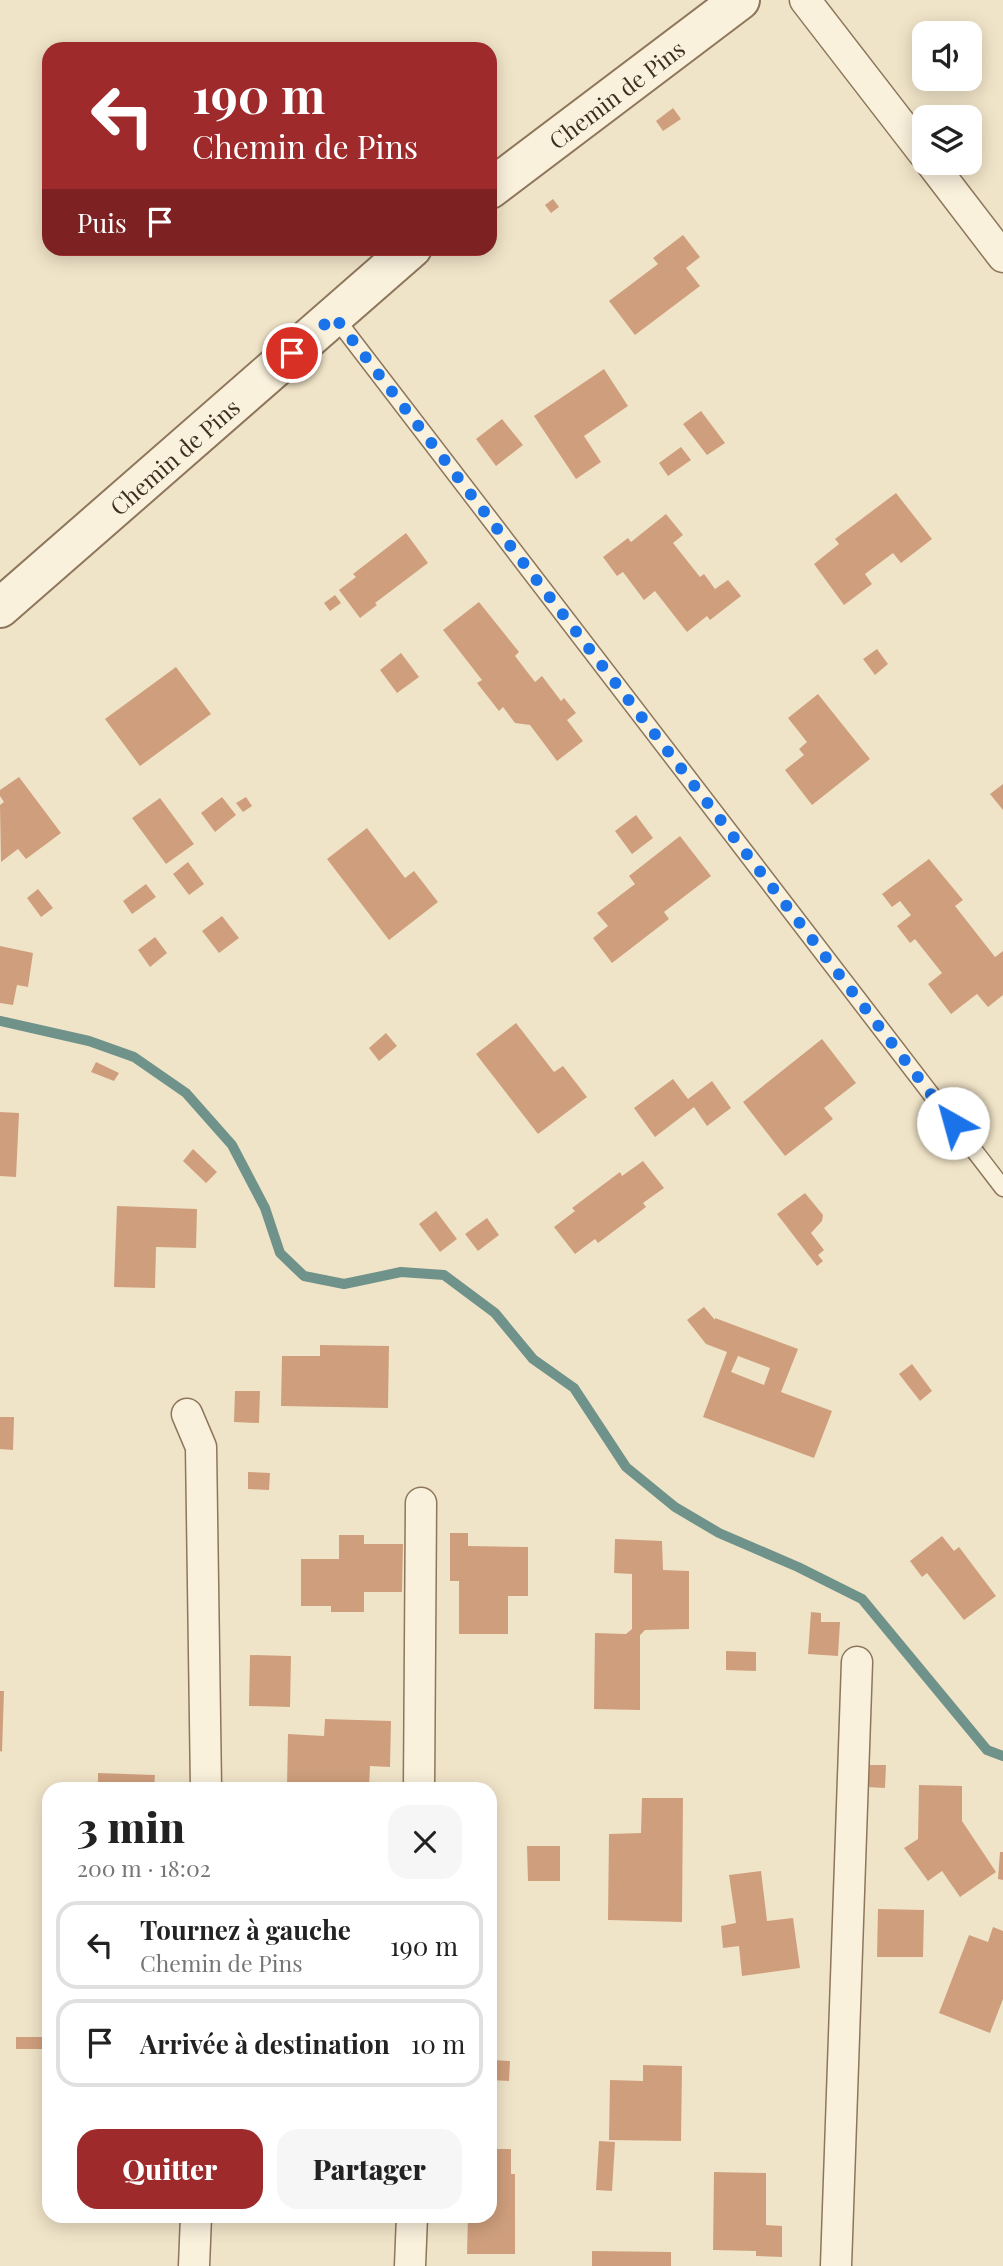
<!DOCTYPE html>
<html lang="fr">
<head>
<meta charset="utf-8">
<style>
  body { margin:0; font-family:"Playfair Display",serif; background:#f6f6f6; color:#222; height:100vh; display:flex; flex-direction:column; font-size:26px; white-space:nowrap }
  * { box-sizing:border-box; margin:0 }
  p { font-size:23px; color:#767676 }
  .icon { flex:none; width:38px; height:38px; fill:none; stroke:currentColor; stroke-width:2; stroke-linecap:round; stroke-linejoin:round }
  .map { position:relative; flex:1; overflow:hidden }
  .drawer { position:absolute; left:42px; top:1782px; width:455px; height:441px; display:flex; flex-direction:column; background:#fff; border-radius:21px; box-shadow:0 4px 18px #0003 }
  .drawer>* { flex:none }
  .hud { position:absolute; left:42px; top:42px; width:455px; height:214px; border-radius:21px; box-shadow:0 4px 18px #0003; background:#9e2a2b; color:#fff; overflow:hidden }
  .fabs { position:absolute; left:912px; top:21px; display:grid; gap:14px }
  .fabs a { display:grid; place-items:center; width:70px; height:70px; border-radius:14px; background:#fff; box-shadow:0 4px 18px #0003; font-size:35px }
  .pin { position:absolute; display:grid; place-items:center; width:60px; height:60px; color:#fff; margin:-30px; border:4px solid #fff; border-radius:50%; box-shadow:0 2px 7px #0007 }
  .me { position:absolute; width:77px; margin:-38px; rotate:322deg; stroke-linejoin:round; filter:drop-shadow(0 0 5px #0008) }
  .turn { display:flex; align-items:center; gap:24px; height:147px; padding:0 35px; font-size:32px }
  .turn .icon { width:91px; height:91px; stroke-width:2.5 }
  .turn b { display:block; font-size:49px; line-height:60px }
  .then { display:flex; align-items:center; height:66px; padding:0 35px; background:#0003; gap:14px; font-size:26px }
  .round { display:grid; place-items:center; flex:none; width:74px; height:74px; border-radius:21px; background:#f6f6f6 }
  .overview { display:flex; align-items:center; justify-content:space-between; height:119px; padding:0 35px }
  h1 { font-size:42px; font-weight:800; line-height:52px }
  .primary-button { display:flex; gap:14px; margin-top:auto; padding:14px 35px }
  .primary-button a { flex:1; height:80px; border-radius:21px; background:#9e2a2b; color:#fff; font-size:28px; font-weight:800; line-height:80px; text-align:center }
  .primary-button a+a { background:#f6f6f6; color:#222 }
  ul { padding:0; list-style:none }
  li { display:flex; align-items:center; gap:21px; height:88px; margin:0 14px 10px; padding:0 21px; border:4px solid #e0e0e0; border-radius:21px }
  li div { flex:1 }
  li b { display:block; font-size:26px }
  li em { font-style:normal }
  .map>svg:first-child { display:block }
</style>
</head>
<body>
<div class="map">
<svg width="1003" height="2266" viewBox="0 0 1003 2266">
  <rect width="100%" height="100%" fill="#f0e4c8"/>
  <g fill="none" stroke-linecap="round" stroke-linejoin="round">
    <path stroke="#6f938a" stroke-width="10" d="M0,1021L89,1041L134,1057L186,1093L232,1145L265,1208L280,1253L304,1276L344,1284L401,1272L444,1275L495,1313L533,1359L574,1388L626,1467L675,1507L719,1533L798,1567L862,1599L987,1750L1003,1756"/>
  </g>
  <path fill="#cf9f7d" fill-rule="evenodd" d="M673,108L681,119L663,131L656,121Z
    M553,199L559,207L551,213L545,205Z
    M683,235L700,257L686,268L700,286L635,335L609,301L658,264L653,258Z
    M604,369L628,406L584,436L601,462L576,479L534,416Z
    M701,411L725,443L707,455L683,424Z
    M502,419L523,445L496,466L476,439Z
    M681,447L691,460L668,476L659,463Z
    M896,493L932,539L901,563L893,553L865,574L872,584L844,605L814,564L839,544L835,539Z
    M666,514L683,535L673,543L700,577L704,574L715,589L728,580L741,596L710,620L707,616L687,632L655,591L644,600L623,572L617,576L603,557L628,538L631,542Z
    M406,533L428,563L375,603L377,605L360,618L339,590L356,577L353,574Z
    M335,595L341,603L330,611L324,603Z
    M479,602L519,652L515,656L535,682L542,676L561,701L564,698L576,713L567,720L583,741L557,761L530,725L515,723L503,707L499,711L477,683L482,680L443,630Z
    M877,649L888,664L875,675L863,659Z
    M401,653L419,677L397,693L380,670Z
    M176,667L211,714L140,766L105,719Z
    M818,694L870,759L812,805L785,770L804,755L799,749L807,742L788,718Z
    M19,777L61,833L26,859L18,849L1,862L0,805L4,802L0,796V790Z
    M1003,784V810L990,794Z
    M222,797L236,815L215,832L201,813Z
    M246,797L252,806L243,812L236,803Z
    M160,798L194,844L166,864L132,818Z
    M636,815L653,838L632,854L615,831Z
    M367,828L405,878L414,871L438,902L389,940L327,859Z
    M680,836L711,876L664,912L669,919L612,963L593,938L608,926L597,913L635,884L629,876Z
    M929,859L963,900L955,906L995,957L1003,951V995L988,1007L977,994L951,1014L928,984L942,973L915,939L910,943L897,926L911,915L900,901L892,907L882,894Z
    M188,862L204,884L189,895L173,874Z
    M146,884L156,897L132,914L123,901Z
    M38,889L53,908L41,917L27,898Z
    M222,916L239,938L219,953L202,931Z
    M155,937L167,953L150,967L138,950Z
    M0,946L33,953L28,987L17,985L13,1005L0,1003Z
    M516,1023L554,1072L563,1066L587,1097L538,1134L476,1054Z
    M386,1033L397,1046L379,1061L369,1048Z
    M822,1039L856,1083L824,1108L833,1119L785,1156L743,1102Z
    M96,1062L119,1073L114,1081L91,1072Z
    M673,1079L688,1099L712,1081L731,1108L707,1126L694,1107L655,1137L634,1108Z
    M0,1112L19,1113L16,1177L0,1176Z
    M193,1149L217,1172L206,1183L183,1161Z
    M643,1161L664,1188L643,1203L646,1207L598,1243L595,1239L575,1254L554,1227L575,1211L572,1208L620,1172L622,1176Z
    M805,1193L823,1215L822,1221L811,1233L824,1250L818,1255L823,1261L817,1266L777,1214Z
    M117,1206L197,1209L196,1248L156,1247L155,1288L114,1287Z
    M436,1211L457,1239L440,1252L419,1224Z
    M487,1218L499,1235L478,1251L465,1234Z
    M704,1307L715,1320V1318L798,1349L781,1392L832,1411L814,1458L703,1417L727,1352L706,1344L687,1320ZM738,1356L770,1368L764,1385L731,1372Z
    M320,1345L389,1346L388,1408L281,1406L282,1356H320Z
    M912,1364L932,1391L920,1401L899,1374Z
    M235,1391H260L259,1423L234,1422Z
    M0,1417H14L13,1450L0,1449Z
    M248,1472L270,1473L269,1490L248,1489Z
    M450,1533H468V1546L528,1547V1596H508V1634H459V1581H450Z
    M339,1535H364V1544H403L402,1592H364V1612H331V1606H301V1559H339Z
    M942,1536L954,1551L959,1547L996,1596L964,1620L927,1573L922,1577L910,1561Z
    M615,1539L662,1541L663,1570L689,1571V1629L645,1630L640,1635V1710L594,1709L595,1633L626,1634L632,1629V1574L614,1573Z
    M811,1612L821,1613V1622H840L838,1656L808,1654Z
    M726,1651L756,1652V1671L726,1670Z
    M250,1655L291,1656L290,1707L249,1706Z
    M0,1691H4L2,1752L0,1751Z
    M325,1719L391,1721L390,1767L370,1766L369,1787L287,1785L288,1734L324,1736Z
    M867,1765H886L885,1788L866,1787Z
    M98,1773L155,1775L154,1788H98Z
    M919,1785L962,1786V1821L996,1872L960,1897L942,1871L928,1881L904,1848L918,1839Z
    M642,1798H683L682,1922L608,1920L609,1834L641,1833Z
    M527,1846H560V1881H528Z
    M1000,1852H1003V1880L998,1879Z
    M761,1871L767,1921L793,1918L800,1968L742,1976L739,1946L723,1948L721,1926L736,1923L729,1875Z
    M878,1909L924,1910L923,1957H877Z
    M993,1927L1003,1931V1999L990,2033L939,2013L969,1935L988,1942Z
    M16,2037H45V2049H16Z
    M490,2060L510,2061L509,2081L490,2080Z
    M643,2065L682,2066L681,2141L609,2140L610,2080L643,2081Z
    M599,2141L615,2142L612,2191L596,2190Z
    M490,2149H511V2174H515V2254H467L468,2216H490Z
    M714,2172L766,2173V2225L782,2226V2257L756,2256V2251L713,2250Z
    M592,2251L671,2252V2266H592Z"/>
  <g fill="none" stroke-linecap="round" stroke-linejoin="round">
    <g stroke="#8d765c" stroke-width="19">
      <path id="service" d="M334,316L1003,1188"/>
    </g>
    <g stroke="#8d765c" stroke-width="33">
      <path id="minor" d="M805,0L924,154
        M931,163L1003,257
        M187,1414L201,1447L206,1788
        M419,1788L421,1503
        M194,2266L196,2216
        M410,2266L412,2216
        M836,2266L857,1662"/>
    </g>
    <g stroke="#8d765c" stroke-width="42">
      <g id="tertiary">
        <path id="s1" d="M490,189L740,0"/>
        <path id="s2" d="M0,608L412,248"/>
      </g>
    </g>
    <use href="#service" stroke="#faf1dc" stroke-width="16"/>
    <use href="#minor" stroke="#faf1dc" stroke-width="30"/>
    <use href="#tertiary" stroke="#faf1dc" stroke-width="38"/>
  </g>
  <g fill="none" stroke-linecap="round" stroke-linejoin="round">
    <path stroke="#1a73e8" stroke-width="12" stroke-dasharray="0 21.6" d="M292,353L334,316L953,1123"/>
  </g>
  <g text-anchor="middle" dominant-baseline="central" stroke-width="7" stroke-linejoin="round" paint-order="stroke">
    <g font-size="23" fill="#3d2e20" stroke="#f7eed8">
      <text stroke="none"><textPath href="#s1" startOffset="158">Chemin de Pins</textPath></text>
      <text stroke="none"><textPath href="#s2" startOffset="231">Chemin de Pins</textPath></text>
    </g>
  </g>
</svg>
<div class="fabs">
<a><svg class="icon" aria-label="sound" viewBox="0 0 24 24"><path d="M4 9h4l5-4v14l-5-4H4zM17 9q2 3 0 6"/></svg></a>
<a><svg class="icon" aria-label="layers" viewBox="0 0 24 24"><path d="M12 4l9 5-9 5-9-5zM3 14l9 5 9-5"/></svg></a>
</div>
<div class="pin" style="left:292px;top:353px;background:#d93025"><svg class="icon" aria-label="arrive" viewBox="0 0 24 24"><path d="M6 21V4h12l-3 4 3 4H6"/></svg></div>
<svg class="me" style="left:953px;top:1123px" viewBox="-20 -20 40 40"><circle r="19" fill="#fff"/><path d="M0-13L10 11 0 6-10 11z" fill="#1a73e8"/></svg>
<div class="hud">
<div class="turn"><svg class="icon" aria-label="left" viewBox="0 0 24 24"><path d="M17 20v-9H6M10 6l-5 5 5 5"/></svg><div><b>190 m</b>Chemin de Pins</div></div>
<div class="then">Puis<svg class="icon" aria-label="arrive" viewBox="0 0 24 24"><path d="M6 21V4h12l-3 4 3 4H6"/></svg></div>
</div>
<section class="drawer">
<div class="overview"><div><h1>3 min</h1><p>200 m · 18:02</p></div><a class="round"><svg class="icon" aria-label="close" viewBox="0 0 24 24"><path d="M6 6l12 12M18 6L6 18"/></svg></a></div>
<ul>
<li><svg class="icon" aria-label="left" viewBox="0 0 24 24"><path d="M17 20v-9H6M10 6l-5 5 5 5"/></svg><div><b>Tournez à gauche</b><p>Chemin de Pins</p></div><em>190 m</em></li>
<li><svg class="icon" aria-label="arrive" viewBox="0 0 24 24"><path d="M6 21V4h12l-3 4 3 4H6"/></svg><div><b>Arrivée à destination</b></div><em>10 m</em></li>
</ul>
<div class="primary-button"><a>Quitter</a><a>Partager</a></div>
</section>
</div>
</body>
</html>
